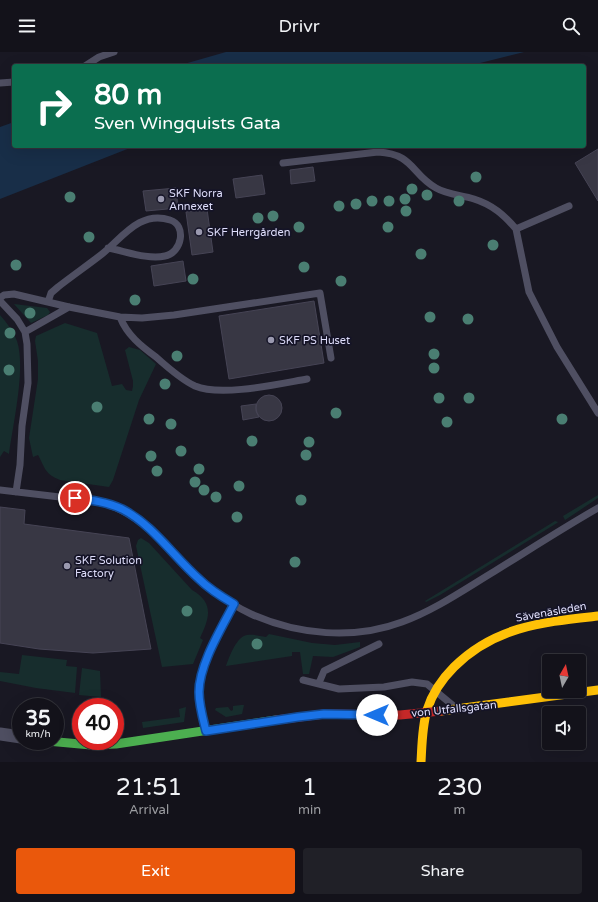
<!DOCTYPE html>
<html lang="en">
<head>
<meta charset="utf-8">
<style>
  body { margin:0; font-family:"Varela Round",sans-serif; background:#202027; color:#f1f3f6; height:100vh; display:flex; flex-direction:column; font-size:15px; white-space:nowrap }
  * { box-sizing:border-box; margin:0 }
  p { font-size:13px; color:#9d9ea2 }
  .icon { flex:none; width:22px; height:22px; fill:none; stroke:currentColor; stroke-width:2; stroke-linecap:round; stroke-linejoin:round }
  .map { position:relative; height:710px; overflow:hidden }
  .panel { display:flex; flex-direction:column; background:#13121a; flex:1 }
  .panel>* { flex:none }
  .guide { position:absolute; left:12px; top:12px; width:574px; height:84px; border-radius:4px; box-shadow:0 4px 16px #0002,0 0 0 1px #323239; background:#0b6e4f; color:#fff; overflow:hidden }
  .needle { width:26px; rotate:9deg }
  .fabs { position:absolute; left:542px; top:602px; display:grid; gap:8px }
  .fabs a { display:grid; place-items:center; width:44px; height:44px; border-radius:4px; background:#13121a; box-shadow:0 4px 16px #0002,0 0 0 1px #323239; font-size:20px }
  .speed { position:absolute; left:12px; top:646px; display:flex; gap:8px; font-size:20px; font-weight:700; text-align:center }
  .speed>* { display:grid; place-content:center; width:52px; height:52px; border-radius:50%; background:#13121a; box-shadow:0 4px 16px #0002,0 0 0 1px #323239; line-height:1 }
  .speed small { font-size:10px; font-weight:400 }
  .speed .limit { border:6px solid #d22; background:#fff; color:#111 }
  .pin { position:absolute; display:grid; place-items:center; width:34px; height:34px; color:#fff; margin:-17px; border:2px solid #fff; border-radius:50%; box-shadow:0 1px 4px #0007 }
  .me { position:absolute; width:44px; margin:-22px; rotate:270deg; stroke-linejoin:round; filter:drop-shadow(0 0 3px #0008) }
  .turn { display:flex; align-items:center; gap:14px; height:84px; padding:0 16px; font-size:18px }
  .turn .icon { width:52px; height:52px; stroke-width:2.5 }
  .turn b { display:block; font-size:28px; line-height:34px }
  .eta { display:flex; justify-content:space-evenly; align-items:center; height:68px; text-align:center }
  .eta b { font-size:24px; font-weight:600; line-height:28px }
  .button { display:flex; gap:8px; margin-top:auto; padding:8px 16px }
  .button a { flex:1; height:46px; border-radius:4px; background:#ea580c; color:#fff; font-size:16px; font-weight:600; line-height:46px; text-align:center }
  .button a+a { background:#202027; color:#f1f3f6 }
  header { display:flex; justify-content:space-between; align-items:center; height:52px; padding:0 16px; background:#13121a; font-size:18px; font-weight:600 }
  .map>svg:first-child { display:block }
</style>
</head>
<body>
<header><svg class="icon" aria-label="menu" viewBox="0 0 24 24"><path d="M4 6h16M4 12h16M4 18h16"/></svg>Drivr<svg class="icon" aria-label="search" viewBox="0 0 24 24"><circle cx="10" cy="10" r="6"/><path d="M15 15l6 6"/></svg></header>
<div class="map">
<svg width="598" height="710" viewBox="0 0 598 710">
  <rect width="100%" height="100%" fill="#191823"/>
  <path fill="#172d2d" d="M14,252L47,256L50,260L48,263L31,271Z
    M0,263C7,271 13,279 17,289C26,316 13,372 9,402L4,399L0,405Z
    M65,271L97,281L112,334L122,332L126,338L132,339L133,334V329L125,298L129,295L140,298L156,312L139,348L113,428L109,435L60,428C45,422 45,416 38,403L33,405L29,386L38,327V309L35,289L36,284Z
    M598,443V446L565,468L563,464Z
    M555,469L558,470L557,471L440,543L426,550L425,549Z
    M141,486L149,491L192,538C215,551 209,567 200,586L203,588L193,612L162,615L136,494L138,488Z
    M269,582L312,591L335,593L360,590V595L333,605L313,604L309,622H303L300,600H292V604L226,614C229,605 237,584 247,583C253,582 260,584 266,585Z
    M22,603L67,608L66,614L77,615L75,641L36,636L0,629V620L19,622Z
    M82,616L100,619L101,645L79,643Z
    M241,653H244L242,662L226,665L215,658L216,656L228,655L231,659L233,658V654Z
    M186,655L184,670L143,676L142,670L180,665L179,657Z"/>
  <path fill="#182e48" d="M226,0H524L468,14H177Z
    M14,70V94H135L0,147V75Z"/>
  <path fill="#383744" stroke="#464455" d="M598,97V149L575,111Z
    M313,115L315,129L291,132L290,118Z
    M262,123L265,142L236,146L233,127Z
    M176,136L178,156L146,159L143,139Z
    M207,157L213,200L192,203L186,160Z
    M183,209L186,229L154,234L151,214Z
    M314,249L324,311L229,327L219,264Z
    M256 356a13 13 0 1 1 26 0a13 13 0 1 1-26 0Z
    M256,352V359L259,365L243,368L241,354Z
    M0,455L25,458L24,472L129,486L151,597L93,601L39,597L0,591Z"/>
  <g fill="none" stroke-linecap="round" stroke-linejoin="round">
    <path stroke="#4f4f62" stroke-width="7" d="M85,14L99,5L114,0
      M0,31L14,30
      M283,111L378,100C414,102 411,122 436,136C448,143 462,143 474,147C493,153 504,163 516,177
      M569,154L516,177L529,240L557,295L598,361
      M0,246L4,243L14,242L69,255L120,265L142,266L174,263L320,241L331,306
      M0,249L17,267L25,280L27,292L28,331L22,374L20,413L16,440
      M48,250L51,241L58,235C72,224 88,213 102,202C122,186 140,158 170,168C187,173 182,201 165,204C148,208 125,199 108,196
      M120,265C127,283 141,294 156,305C166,314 184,329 195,334C221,345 278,332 307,327
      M25,280L69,255
      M0,438L94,449C151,461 166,503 208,535C221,545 236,555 251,562C298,583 354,588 402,570C435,558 465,537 495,519C529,498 563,476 598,456
      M303,628L339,637L384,635L412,630L427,632L456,656
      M319,631L324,619L379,592
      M206,678C203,666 199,653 199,641C197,615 222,576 234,552"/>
    <path stroke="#4f4f62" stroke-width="13" d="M0,682L21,685"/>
    <path stroke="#4caf50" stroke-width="9" d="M47,689L91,693L116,692L276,668"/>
    <path stroke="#ffc107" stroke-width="9" d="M441,659L598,638
      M421,710C422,693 422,675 427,658C432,642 442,627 454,615C495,574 544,570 598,564"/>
    <path stroke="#c62828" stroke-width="9" d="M276,668L324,662L400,663L441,659"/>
  </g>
  <g fill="#4a7e72">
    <circle cx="476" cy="125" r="5.5"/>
    <circle cx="412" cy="137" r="5.5"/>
    <circle cx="427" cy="143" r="5.5"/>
    <circle cx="70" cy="145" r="5.5"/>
    <circle cx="405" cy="147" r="5.5"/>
    <circle cx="372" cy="149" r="5.5"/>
    <circle cx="389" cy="149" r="5.5"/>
    <circle cx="459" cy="149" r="5.5"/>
    <circle cx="356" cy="152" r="5.5"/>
    <circle cx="339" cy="154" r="5.5"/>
    <circle cx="406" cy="159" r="5.5"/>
    <circle cx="273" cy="164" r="5.5"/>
    <circle cx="258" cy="166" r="5.5"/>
    <circle cx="299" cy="175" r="5.5"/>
    <circle cx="388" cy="175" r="5.5"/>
    <circle cx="89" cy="185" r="5.5"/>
    <circle cx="493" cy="193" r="5.5"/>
    <circle cx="421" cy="202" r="5.5"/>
    <circle cx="16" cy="213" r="5.5"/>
    <circle cx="304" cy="215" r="5.5"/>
    <circle cx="193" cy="227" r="5.5"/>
    <circle cx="341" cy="229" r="5.5"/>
    <circle cx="135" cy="248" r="5.5"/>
    <circle cx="30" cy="261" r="5.5"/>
    <circle cx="430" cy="265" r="5.5"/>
    <circle cx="468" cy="267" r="5.5"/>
    <circle cx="10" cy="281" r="5.5"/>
    <circle cx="434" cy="302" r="5.5"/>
    <circle cx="177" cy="304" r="5.5"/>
    <circle cx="434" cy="316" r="5.5"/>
    <circle cx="9" cy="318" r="5.5"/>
    <circle cx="165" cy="332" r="5.5"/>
    <circle cx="439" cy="346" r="5.5"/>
    <circle cx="469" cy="346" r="5.5"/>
    <circle cx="97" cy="355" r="5.5"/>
    <circle cx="336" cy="361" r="5.5"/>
    <circle cx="149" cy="367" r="5.5"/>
    <circle cx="562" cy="367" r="5.5"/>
    <circle cx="447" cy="370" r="5.5"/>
    <circle cx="171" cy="372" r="5.5"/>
    <circle cx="252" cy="389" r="5.5"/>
    <circle cx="309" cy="390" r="5.5"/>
    <circle cx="181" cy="399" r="5.5"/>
    <circle cx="306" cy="403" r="5.5"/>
    <circle cx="151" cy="404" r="5.5"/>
    <circle cx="199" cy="417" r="5.5"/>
    <circle cx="157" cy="419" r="5.5"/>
    <circle cx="195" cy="430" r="5.5"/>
    <circle cx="239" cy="434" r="5.5"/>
    <circle cx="204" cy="438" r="5.5"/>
    <circle cx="216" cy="445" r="5.5"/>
    <circle cx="301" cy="448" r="5.5"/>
    <circle cx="237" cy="465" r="5.5"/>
    <circle cx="295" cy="510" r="5.5"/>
    <circle cx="187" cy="559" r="5.5"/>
    <circle cx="257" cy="592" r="5.5"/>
  </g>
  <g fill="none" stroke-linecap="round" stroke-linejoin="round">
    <g stroke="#114b97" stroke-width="10">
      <path id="route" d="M75,446C91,448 107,450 122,457C153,473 173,504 199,527C209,537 222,545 234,552C221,577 199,613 199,640C199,653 203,667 206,679L298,665L324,662L377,663"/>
    </g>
    <use href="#route" stroke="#1a73e8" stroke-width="7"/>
  </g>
  <g fill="#9a99af" stroke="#151427" stroke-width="1.5">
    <circle cx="161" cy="147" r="4"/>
    <circle cx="199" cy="180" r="4"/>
    <circle cx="271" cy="288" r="4"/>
    <circle cx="67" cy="514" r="4"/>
  </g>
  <g text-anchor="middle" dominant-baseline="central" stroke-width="3.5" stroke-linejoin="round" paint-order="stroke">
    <g font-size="11" fill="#dfdefb" stroke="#151427" text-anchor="start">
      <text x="169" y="141">SKF Norra<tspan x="169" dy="13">Annexet</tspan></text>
      <text x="207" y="180">SKF Herrgården</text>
      <text x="279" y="288">SKF PS Huset</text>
      <text x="75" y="508">SKF Solution<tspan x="75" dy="13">Factory</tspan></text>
    </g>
    <g font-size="11" fill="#dfdefb" stroke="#151427">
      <text transform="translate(551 560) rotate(-10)">Sävenäsleden</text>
      <text transform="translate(454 657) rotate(-6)">von Utfallsgatan</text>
    </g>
  </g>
</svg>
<div class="fabs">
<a><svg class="needle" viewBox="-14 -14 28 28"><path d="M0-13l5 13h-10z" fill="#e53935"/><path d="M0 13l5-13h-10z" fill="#9d9ea2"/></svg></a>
<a><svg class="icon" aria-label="sound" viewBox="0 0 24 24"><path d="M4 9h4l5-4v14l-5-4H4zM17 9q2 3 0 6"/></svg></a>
</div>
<div class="speed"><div>35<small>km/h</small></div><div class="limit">40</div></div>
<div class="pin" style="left:75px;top:446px;background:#d93025"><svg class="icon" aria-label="arrive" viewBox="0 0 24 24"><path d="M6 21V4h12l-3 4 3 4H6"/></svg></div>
<svg class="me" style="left:377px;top:663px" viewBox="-20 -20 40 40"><circle r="19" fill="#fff"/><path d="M0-13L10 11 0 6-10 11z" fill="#1a73e8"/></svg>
<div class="guide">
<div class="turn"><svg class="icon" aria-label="right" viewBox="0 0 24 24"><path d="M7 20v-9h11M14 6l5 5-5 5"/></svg><div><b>80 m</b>Sven Wingquists Gata</div></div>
</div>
</div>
<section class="panel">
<div class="eta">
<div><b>21:51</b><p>Arrival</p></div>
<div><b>1</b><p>min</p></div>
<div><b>230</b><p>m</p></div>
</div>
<div class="button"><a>Exit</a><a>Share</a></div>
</section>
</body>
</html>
